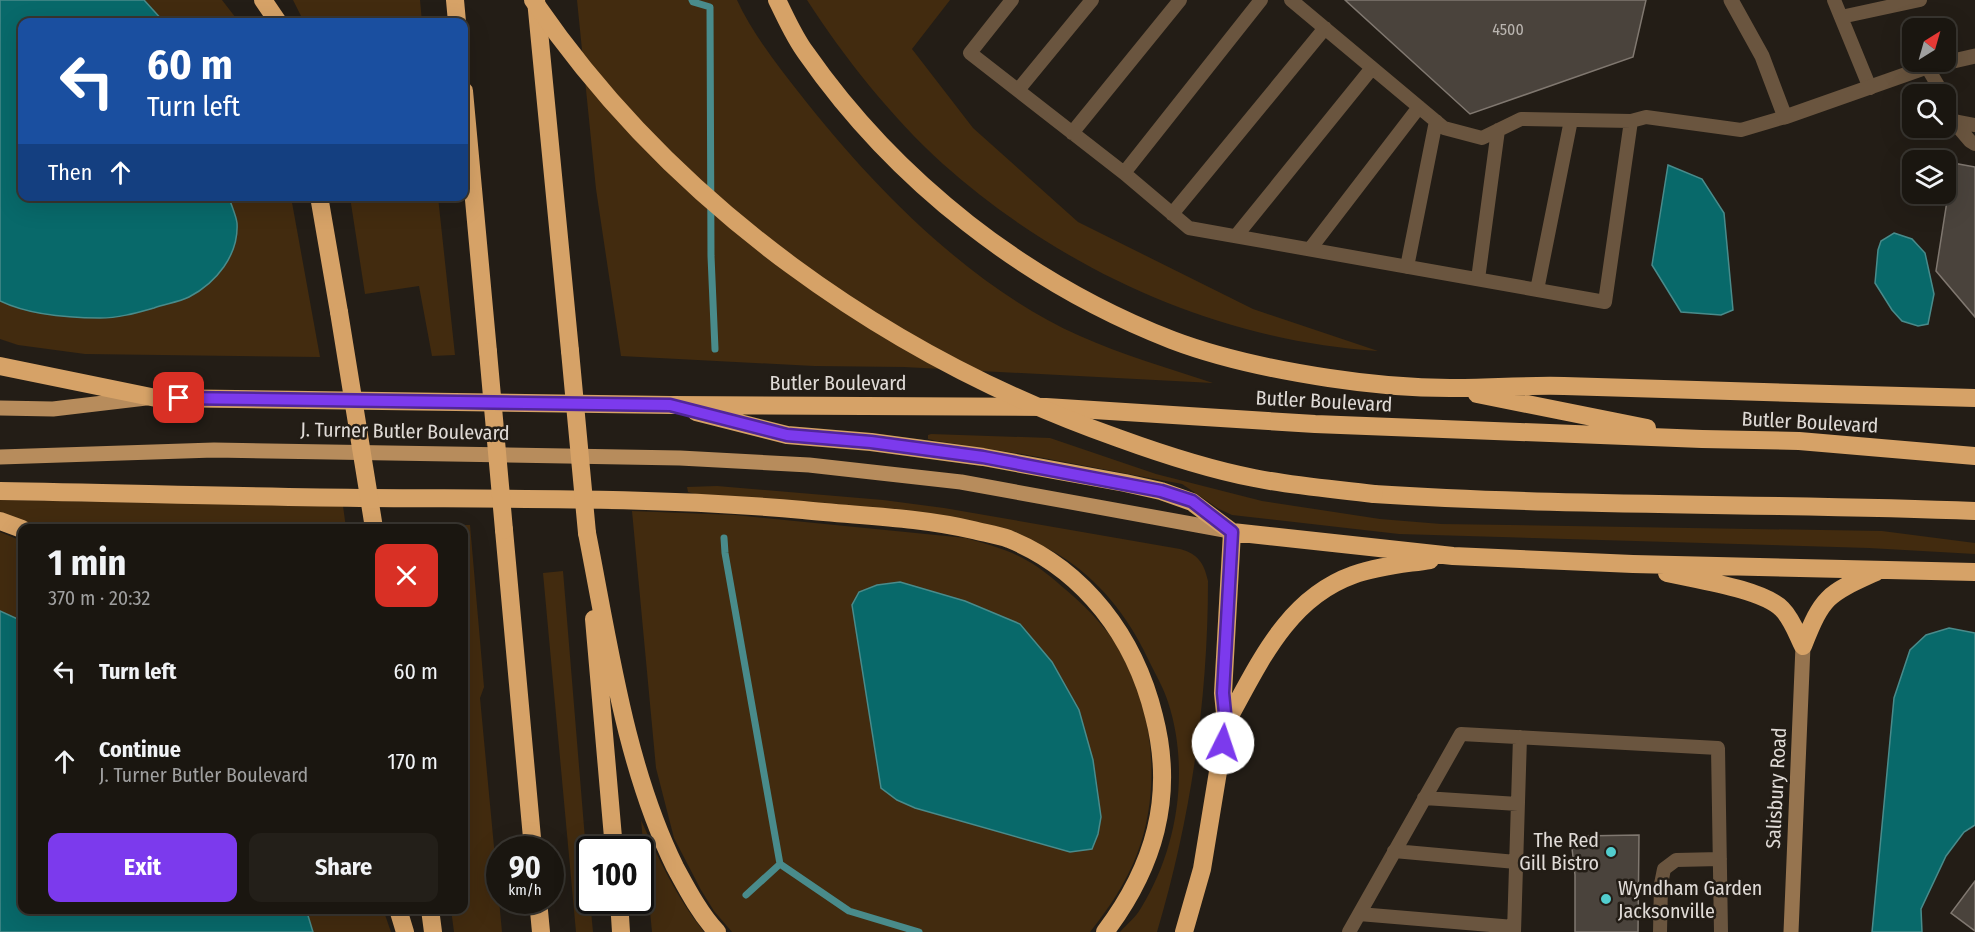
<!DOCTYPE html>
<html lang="en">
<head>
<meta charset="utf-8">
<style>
  body { margin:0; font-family:"Fira Sans Condensed",sans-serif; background:#231f19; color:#f1f3f6; height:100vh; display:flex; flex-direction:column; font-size:22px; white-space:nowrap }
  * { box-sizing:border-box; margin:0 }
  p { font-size:20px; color:#9f9f9f }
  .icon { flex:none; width:33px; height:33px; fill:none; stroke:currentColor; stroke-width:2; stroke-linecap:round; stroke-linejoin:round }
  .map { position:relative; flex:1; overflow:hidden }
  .sheet { position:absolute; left:18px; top:524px; width:450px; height:390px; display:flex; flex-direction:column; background:#1a1610; border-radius:12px; box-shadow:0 6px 24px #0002,0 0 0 2px #383530 }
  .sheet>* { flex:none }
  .top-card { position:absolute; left:18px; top:18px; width:450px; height:183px; border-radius:12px; box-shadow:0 6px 24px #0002,0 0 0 2px #383530; background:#1a4fa0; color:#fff; overflow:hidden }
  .needle { width:39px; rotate:37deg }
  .controls { position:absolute; left:1902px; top:18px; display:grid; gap:12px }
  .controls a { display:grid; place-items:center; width:54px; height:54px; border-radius:12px; background:#1a1610; box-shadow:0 6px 24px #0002,0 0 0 2px #383530; font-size:30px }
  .speed { position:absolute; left:486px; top:836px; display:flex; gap:12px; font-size:30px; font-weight:700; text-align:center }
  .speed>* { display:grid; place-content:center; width:78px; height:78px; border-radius:50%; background:#1a1610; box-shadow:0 6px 24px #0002,0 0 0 2px #383530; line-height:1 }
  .speed small { font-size:15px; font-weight:400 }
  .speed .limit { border:3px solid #111; border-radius:9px; background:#fff; color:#111 }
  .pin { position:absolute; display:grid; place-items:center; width:51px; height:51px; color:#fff; margin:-26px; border-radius:12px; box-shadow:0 3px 9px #0006 }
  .me { position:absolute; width:66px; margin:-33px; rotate:4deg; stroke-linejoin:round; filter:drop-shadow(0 0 4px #0008) }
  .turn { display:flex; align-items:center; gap:21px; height:126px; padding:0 30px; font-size:27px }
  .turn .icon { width:78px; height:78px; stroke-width:2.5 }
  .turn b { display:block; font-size:42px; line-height:51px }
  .then { display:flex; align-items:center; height:57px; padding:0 30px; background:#0003; gap:12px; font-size:22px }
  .round { display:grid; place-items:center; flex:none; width:63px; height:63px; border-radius:12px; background:#231f19 }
  .headline { display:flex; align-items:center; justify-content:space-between; height:102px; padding:0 30px }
  h1 { font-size:36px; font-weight:700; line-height:45px }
  .primary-button { display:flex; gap:12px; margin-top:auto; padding:12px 30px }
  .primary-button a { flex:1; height:69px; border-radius:12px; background:#7c3aed; color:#fff; font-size:24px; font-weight:700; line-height:69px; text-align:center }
  .primary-button a+a { background:#231f19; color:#f1f3f6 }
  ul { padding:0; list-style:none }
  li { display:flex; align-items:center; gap:18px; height:90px; padding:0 30px }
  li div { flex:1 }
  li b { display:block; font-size:22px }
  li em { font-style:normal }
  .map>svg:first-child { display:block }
</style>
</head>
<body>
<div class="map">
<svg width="1975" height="932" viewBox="0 0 1975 932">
  <rect width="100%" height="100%" fill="#231d16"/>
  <path fill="#422b0f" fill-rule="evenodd" d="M144,0H222L239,22H164Z
    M293,0H420L422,22H304Z
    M577,0H737C752,33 778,66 800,94C873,187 970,287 1080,336C1122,355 1168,368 1213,383L904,367L814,366L621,356L596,189Z
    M807,0H950L912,49L973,128L1078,222L1253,309L1378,351C1218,341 1062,270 943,164C893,119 843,56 807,0Z
    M229,197H291L320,357L85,354L18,345L0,339V301L25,310L48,314L237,223Z
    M350,197H438L455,355L432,356L419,286L365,294Z
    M931,434L1050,438L1156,474L1262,501L1380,519L1441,524L1882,531L1975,543V554L1869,548L1399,534L1232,515L1219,509L1182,484L1022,454L937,441L928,439V435Z
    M717,486L883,500L944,508L1180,549C1198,554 1204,563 1208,581C1208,699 1191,818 1157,932H1120C1127,924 1136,917 1141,908C1178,848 1190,769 1168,702C1164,689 1157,677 1151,665C1132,623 1105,586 1067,560C1046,546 1024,538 1001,529L698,495L688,492L687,487Z
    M0,500L343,506L346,528H41L0,513Z
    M632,511L735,515L966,538C986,544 1007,549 1026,560C1043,569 1058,583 1073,596C1089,610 1106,628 1118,647C1154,707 1162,789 1137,854C1126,883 1109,908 1090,932H732L714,911L701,890L674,838L656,768ZM1079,710C1090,750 1104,792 1098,834Z
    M456,525H470L484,687L480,698L502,932H454L451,909H464V528H457Z
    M0,532L22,541V621L0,611Z
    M563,571L590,900L593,932H576L543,573Z
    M641,820C659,860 677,898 704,932H652Z
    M306,909H383L391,932H313Z"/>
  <path fill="#08696a" stroke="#498b8b" stroke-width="1.5" d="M0,0H144L164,22H22V196L229,197C231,205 236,215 237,223C239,255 216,283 189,297C179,302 165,304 154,308C136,313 119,318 100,318C67,318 29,315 0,301Z
    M1668,165L1702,179L1724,213L1733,310L1721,315L1681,312L1652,265Z
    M1894,233L1912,239L1925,253L1934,294L1928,324L1918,326L1902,321L1892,310L1875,283L1878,250L1881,241Z
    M900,582L965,601L1020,624L1052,662L1079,710L1093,760L1101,817L1098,834L1092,849L1070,852L915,808L897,800L881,788L852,605L859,592L877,585Z
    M0,611L22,621V909H306L313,932H0Z
    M1949,628L1975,633V825L1964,832L1946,856L1921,909L1922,932H1872L1894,698L1910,650L1926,635Z"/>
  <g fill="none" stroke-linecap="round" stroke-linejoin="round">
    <path stroke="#498b8b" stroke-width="7" d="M692,0L693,2L710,7L711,256L715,349
      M724,538L725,553L780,864L849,911L919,932
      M746,895L780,864"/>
  </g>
  <path fill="#4a433c" stroke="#807870" stroke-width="1.5" d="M1345,0H1646L1633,57L1470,114Z
    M1953,163L1975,167V317L1936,271Z
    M1639,835L1638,932H1575V875L1571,839L1580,836Z
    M1975,881V931L1951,913Z"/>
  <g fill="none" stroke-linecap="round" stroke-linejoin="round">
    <path stroke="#6a553f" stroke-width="14" d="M1012,0L970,53L1124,173L1189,228L1605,302L1631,121
      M1291,0L1444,128L1482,138L1521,119L1631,121L1646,117L1741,130L1785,117
      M1834,0L1870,88
      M1841,17L1920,0
      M1927,67L1943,94
      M1018,90L1092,0
      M1946,99L1953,121L1975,125
      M1953,121L1970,141L1975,144
      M1072,133L1180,0
      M1124,173L1261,0
      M1172,214L1325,28
      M1236,236L1372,68
      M1310,249L1419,107
      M1407,267L1436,121
      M1478,279L1498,130
      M1537,290L1571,120
      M1424,798L1518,804
      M1394,851L1516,862
      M1359,914L1514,927
      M1349,932L1461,734L1718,748L1721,932
      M1514,932L1520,737
      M1660,932L1661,884L1664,869L1676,860L1720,859"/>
    <path stroke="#6a553f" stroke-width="15" d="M1731,0L1762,56L1785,117L1927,67L1975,56"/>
    <path stroke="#96744f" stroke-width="15" d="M1791,932L1803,646"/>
    <path stroke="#b78c5c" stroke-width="15" d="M0,408L53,409L146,398
      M0,457L214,450L680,458L809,465L961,482L1230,531"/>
    <path stroke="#d6a267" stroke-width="18" d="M263,0L278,22
      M455,0L457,22
      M536,0L570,351
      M777,0C786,18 794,37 806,53C896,182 1026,283 1172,340C1222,359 1276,370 1329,378C1368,384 1410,388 1450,388C1488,388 1526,385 1564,386C1701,391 1838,394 1975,398
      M464,91L488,352
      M319,196L339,312
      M0,366L156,398L671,405L1046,407L1315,424L1702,439L1799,441L1975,456
      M1477,394L1647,428
      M696,412L787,435L871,442L983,457L1125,483L1161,491L1192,502L1232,532
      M0,491C124,493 248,497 372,498C516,499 660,497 803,510C859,516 918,517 973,530C985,533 998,535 1009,539C1085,570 1135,638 1154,716C1175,797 1154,867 1105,932
      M1374,494C1574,507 1775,503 1975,511
      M0,521L22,529
      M504,530L533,849
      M1232,532L1453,556L1633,564L1975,572
      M587,533C609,644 625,765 675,867C687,889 700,914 717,932
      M1667,573C1697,580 1762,589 1782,609C1792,619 1797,634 1803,646
      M594,619L614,849
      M1803,646C1823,595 1828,594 1876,572
      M1226,723C1258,666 1286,599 1353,575C1377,566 1405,564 1430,560
      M538,900L541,932
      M619,900L621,932
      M398,909L405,932
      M430,909L433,932
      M1184,932L1202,869L1226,723L1223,693L1232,532"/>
    <path stroke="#d6a267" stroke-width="18" d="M533,0C672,204 887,357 1118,438C1162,454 1207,469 1254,478C1293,486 1334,489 1374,494
      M339,312L374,528
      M570,351L587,533
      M488,352L504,530"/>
  </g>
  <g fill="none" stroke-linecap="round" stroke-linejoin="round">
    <g stroke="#51269a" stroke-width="15">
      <path id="route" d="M179,398L670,405L787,435L871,442L983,457L1161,491L1192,501L1232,532L1223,693L1226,723L1223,743"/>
    </g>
    <use href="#route" stroke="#7c3aed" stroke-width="10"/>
  </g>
  <g fill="#52cdce" stroke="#231d16" stroke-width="2">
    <circle cx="1611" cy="852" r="6"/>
    <circle cx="1606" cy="899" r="6"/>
  </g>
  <g text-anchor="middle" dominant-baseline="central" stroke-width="5" stroke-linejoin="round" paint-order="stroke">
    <g font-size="16" fill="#bab5b0">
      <text x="1508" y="29">4500</text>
    </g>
    <g font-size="20" fill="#e0dbd7" stroke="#231d16">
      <text x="838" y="383">Butler Boulevard</text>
      <text transform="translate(1324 401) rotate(3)">Butler Boulevard</text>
      <text transform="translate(1810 422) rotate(3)">Butler Boulevard</text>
      <text transform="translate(405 431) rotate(1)">J. Turner Butler Boulevard</text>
      <text transform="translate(1776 788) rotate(-87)">Salisbury Road</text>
    </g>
    <g font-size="20" fill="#e0dbd7" stroke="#231d16" text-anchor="end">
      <text x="1599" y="840">The Red<tspan x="1599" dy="23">Gill Bistro</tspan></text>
      <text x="1618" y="888" text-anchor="start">Wyndham Garden<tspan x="1618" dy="23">Jacksonville</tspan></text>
    </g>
  </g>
</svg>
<div class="controls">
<a><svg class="needle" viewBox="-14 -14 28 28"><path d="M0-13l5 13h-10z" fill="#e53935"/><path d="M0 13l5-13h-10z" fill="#9f9f9f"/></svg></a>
<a><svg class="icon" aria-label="search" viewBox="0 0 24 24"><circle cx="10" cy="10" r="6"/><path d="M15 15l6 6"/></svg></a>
<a><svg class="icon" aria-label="layers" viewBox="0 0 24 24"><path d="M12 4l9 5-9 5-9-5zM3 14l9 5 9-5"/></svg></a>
</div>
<div class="speed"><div>90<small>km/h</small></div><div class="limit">100</div></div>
<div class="pin" style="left:179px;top:398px;background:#d93025"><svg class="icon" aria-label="arrive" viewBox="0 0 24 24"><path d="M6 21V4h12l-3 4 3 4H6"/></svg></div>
<svg class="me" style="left:1223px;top:743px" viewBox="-20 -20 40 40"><circle r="19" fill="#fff"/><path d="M0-13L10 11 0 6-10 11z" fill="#7c3aed"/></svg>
<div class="top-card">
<div class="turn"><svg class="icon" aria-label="left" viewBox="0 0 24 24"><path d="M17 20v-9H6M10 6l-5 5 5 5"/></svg><div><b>60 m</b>Turn left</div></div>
<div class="then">Then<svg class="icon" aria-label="ahead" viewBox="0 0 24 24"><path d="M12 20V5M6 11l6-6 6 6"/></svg></div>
</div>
<section class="sheet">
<div class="headline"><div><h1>1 min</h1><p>370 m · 20:32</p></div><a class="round" style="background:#d93025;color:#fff"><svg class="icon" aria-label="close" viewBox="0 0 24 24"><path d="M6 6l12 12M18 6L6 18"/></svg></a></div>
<ul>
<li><svg class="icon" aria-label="left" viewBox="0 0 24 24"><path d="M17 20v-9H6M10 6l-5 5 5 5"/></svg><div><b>Turn left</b></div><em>60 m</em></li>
<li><svg class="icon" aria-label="ahead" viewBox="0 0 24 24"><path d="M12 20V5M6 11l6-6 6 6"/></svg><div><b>Continue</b><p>J. Turner Butler Boulevard</p></div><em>170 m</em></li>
</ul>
<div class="primary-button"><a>Exit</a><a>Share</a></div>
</section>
</div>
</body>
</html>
